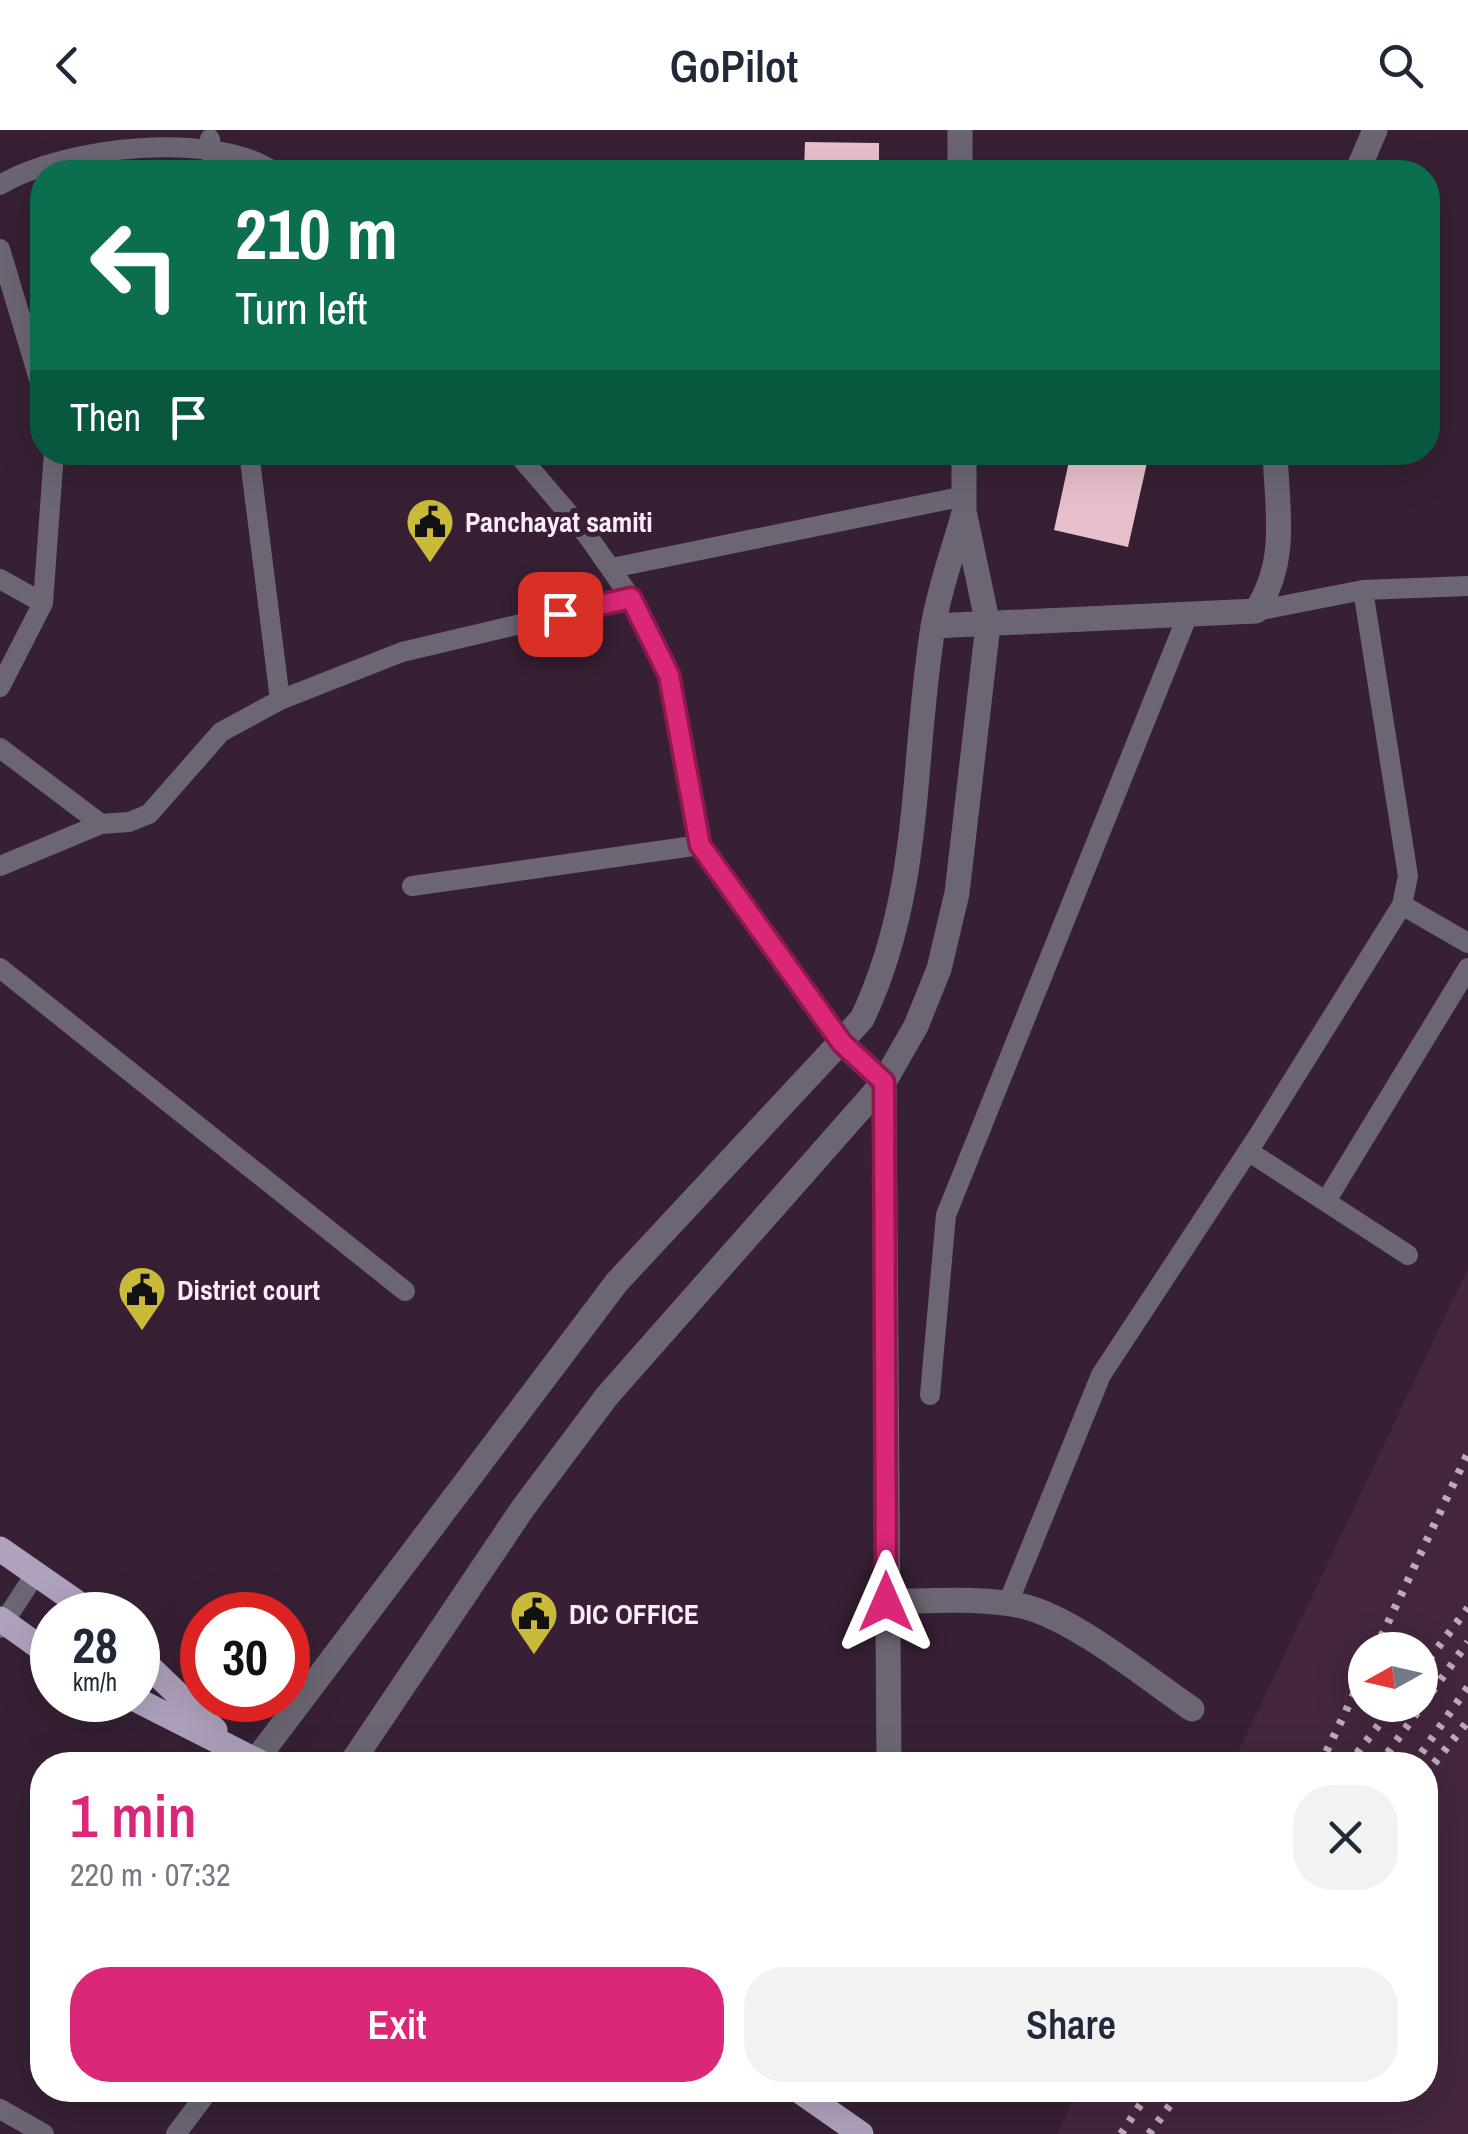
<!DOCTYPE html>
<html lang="en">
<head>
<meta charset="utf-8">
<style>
  body { margin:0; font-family:"Archivo Narrow",sans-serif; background:#f2f2f3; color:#1f2937; height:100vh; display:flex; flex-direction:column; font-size:38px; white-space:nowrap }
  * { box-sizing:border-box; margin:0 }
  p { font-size:32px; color:#747a83 }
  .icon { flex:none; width:55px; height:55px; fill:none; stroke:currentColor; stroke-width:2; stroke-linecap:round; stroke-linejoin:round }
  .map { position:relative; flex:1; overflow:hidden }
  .drawer { position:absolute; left:30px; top:1622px; width:1408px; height:350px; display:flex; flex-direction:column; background:#fff; border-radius:40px; box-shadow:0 10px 40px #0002 }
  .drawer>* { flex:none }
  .banner { position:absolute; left:30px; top:30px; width:1410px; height:305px; border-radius:40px; box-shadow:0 10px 40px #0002; background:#0b6e4f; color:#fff; overflow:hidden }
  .needle { width:65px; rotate:262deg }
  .fabs { position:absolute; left:1348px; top:1502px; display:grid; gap:20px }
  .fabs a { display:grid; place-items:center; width:90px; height:90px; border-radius:50%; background:#fff; box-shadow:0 10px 40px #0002; font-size:50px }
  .speed { position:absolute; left:30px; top:1462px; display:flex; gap:20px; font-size:50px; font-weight:700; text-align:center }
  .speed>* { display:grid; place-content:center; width:130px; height:130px; border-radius:50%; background:#fff; box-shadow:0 10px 40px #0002; line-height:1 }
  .speed small { font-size:25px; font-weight:400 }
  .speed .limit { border:15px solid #d22; background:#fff; color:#111 }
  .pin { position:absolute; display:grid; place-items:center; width:85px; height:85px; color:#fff; margin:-42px; border-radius:20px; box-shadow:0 5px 15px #0006 }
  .me { position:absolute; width:110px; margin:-55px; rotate:0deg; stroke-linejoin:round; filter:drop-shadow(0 0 8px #0008) }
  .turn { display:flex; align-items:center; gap:35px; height:210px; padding:0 40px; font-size:45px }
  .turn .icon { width:130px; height:130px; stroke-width:2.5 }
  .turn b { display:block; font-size:70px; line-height:85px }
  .then { display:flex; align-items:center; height:95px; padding:0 40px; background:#0003; gap:20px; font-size:38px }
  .round { display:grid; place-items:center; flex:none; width:105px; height:105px; border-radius:40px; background:#f2f2f3 }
  .overview { display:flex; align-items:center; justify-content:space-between; height:170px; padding:0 40px }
  h1 { font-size:60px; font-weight:600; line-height:75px; color:#db2777 }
  .cta { display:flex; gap:20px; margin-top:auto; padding:20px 40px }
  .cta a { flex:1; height:115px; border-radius:40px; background:#db2777; color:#fff; font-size:40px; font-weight:600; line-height:115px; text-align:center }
  .cta a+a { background:#f2f2f3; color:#1f2937 }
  header { display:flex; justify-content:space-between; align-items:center; height:130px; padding:0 40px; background:#fff; font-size:45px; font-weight:600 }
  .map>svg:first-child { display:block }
</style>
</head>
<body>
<header><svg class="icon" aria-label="back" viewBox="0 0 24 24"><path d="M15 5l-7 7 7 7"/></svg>GoPilot<svg class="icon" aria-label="search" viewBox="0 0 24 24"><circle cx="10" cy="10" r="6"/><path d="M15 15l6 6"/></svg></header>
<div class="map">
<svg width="1468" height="2004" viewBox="0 0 1468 2004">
  <rect width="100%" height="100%" fill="#372034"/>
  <path fill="#44263f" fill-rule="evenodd" d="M1468,1138V2004H1057L1078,1960H1425V1635H1232ZM1365,1520H1420V1575H1365Z"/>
  <path fill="#e8c0cc" d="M805,12L879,13V42H804Z
    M1071,322L1149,324L1128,417L1054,400Z"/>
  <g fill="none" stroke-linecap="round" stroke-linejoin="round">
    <path stroke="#6c6673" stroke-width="20" d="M210,9L214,42
      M0,55C65,16 216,0 274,42
      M0,119L42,259
      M249,322L280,570
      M516,322L587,405L631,468L669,545L700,715L842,913
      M612,438L965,366
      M0,449L43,473
      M1256,481L1363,460L1468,456
      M0,557L43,473L54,322
      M0,618L101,694
      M0,736L101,694L129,692L149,684L221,602L280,570L402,522L631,468
      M412,756L700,715
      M1402,775L1468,813
      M0,838L405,1161
      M1248,1021L1408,1125
      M1326,1071L1468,838
      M930,1265L946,1085L1187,487
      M1008,1473L1101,1245L1258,1006L1402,775L1408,746L1363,460
      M0,1498L36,1443
      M0,1979L44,2004
      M176,2004L209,1960"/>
    <path stroke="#6c6673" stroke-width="25" d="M960,0V42
      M1357,42L1375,0
      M933,496L1256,481C1289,430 1277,380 1275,322
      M842,913L884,952L889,1635
      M886,1471C931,1472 982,1466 1026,1477C1076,1490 1148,1549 1192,1579
      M256,1630L617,1152L862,889C923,760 911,634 933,497C939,460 953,422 963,386
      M350,1635L523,1378L607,1266L884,952L916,896L939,839L957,763L988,495L964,381V322"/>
    <path stroke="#afa2bd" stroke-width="25" d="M0,1419L95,1485
      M0,1489L52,1526
      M138,1526L215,1600
      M137,1570L265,1635
      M798,1960L861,2004"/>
    <path stroke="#bdabba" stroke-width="8" stroke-dasharray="5 10" stroke-linecap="butt" d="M1375,1520L1468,1323
      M1420,1541L1468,1478
      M1320,1635L1365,1541
      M1348,1635L1394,1575
      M1379,1635L1468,1512
      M1413,1635L1468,1557
      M1425,1645L1468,1591
      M1121,2004L1150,1960
      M1149,2004L1181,1960"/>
  </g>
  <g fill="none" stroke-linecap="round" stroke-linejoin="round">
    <g stroke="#8e194d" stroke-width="25">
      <path id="route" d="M560,484L631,468L669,545L700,715L842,913L884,952L886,1472"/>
    </g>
    <use href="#route" stroke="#db2777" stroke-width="18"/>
  </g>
  <defs>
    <g id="civic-pin" transform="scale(2.5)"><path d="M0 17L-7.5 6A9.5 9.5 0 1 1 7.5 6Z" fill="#caba3a" stroke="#372034"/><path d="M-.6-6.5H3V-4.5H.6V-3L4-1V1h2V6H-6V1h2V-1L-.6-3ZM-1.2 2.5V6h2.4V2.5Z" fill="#111"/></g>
  </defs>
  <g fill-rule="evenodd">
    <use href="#civic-pin" x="430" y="392"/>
    <use href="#civic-pin" x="142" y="1160"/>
    <use href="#civic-pin" x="534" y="1484"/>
  </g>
  <g text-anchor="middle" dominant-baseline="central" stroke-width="10" stroke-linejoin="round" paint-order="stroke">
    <g font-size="28" font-weight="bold" fill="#fcecf9" stroke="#372034" text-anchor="start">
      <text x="465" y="392">Panchayat samiti</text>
      <text x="177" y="1160">District court</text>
      <text x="569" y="1484">DIC OFFICE</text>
    </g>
  </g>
</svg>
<div class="fabs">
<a><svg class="needle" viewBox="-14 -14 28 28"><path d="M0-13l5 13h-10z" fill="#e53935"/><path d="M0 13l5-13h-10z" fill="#747a83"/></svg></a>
</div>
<div class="speed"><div>28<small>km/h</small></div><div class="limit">30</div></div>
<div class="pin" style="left:560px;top:484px;background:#d93025"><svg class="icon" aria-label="arrive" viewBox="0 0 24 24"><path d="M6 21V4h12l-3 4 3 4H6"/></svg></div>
<svg class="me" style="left:886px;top:1472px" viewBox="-20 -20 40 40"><path d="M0-17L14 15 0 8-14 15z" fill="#db2777" stroke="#fff" stroke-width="4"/></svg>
<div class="banner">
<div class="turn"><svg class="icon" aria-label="left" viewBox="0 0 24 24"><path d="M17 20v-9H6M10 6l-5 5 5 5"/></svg><div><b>210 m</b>Turn left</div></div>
<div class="then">Then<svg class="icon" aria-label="arrive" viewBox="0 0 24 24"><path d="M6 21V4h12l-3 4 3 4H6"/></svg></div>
</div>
<section class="drawer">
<div class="overview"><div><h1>1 min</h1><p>220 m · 07:32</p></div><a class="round"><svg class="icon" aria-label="close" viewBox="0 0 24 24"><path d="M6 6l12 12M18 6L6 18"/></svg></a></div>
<div class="cta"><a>Exit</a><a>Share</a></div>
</section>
</div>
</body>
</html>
